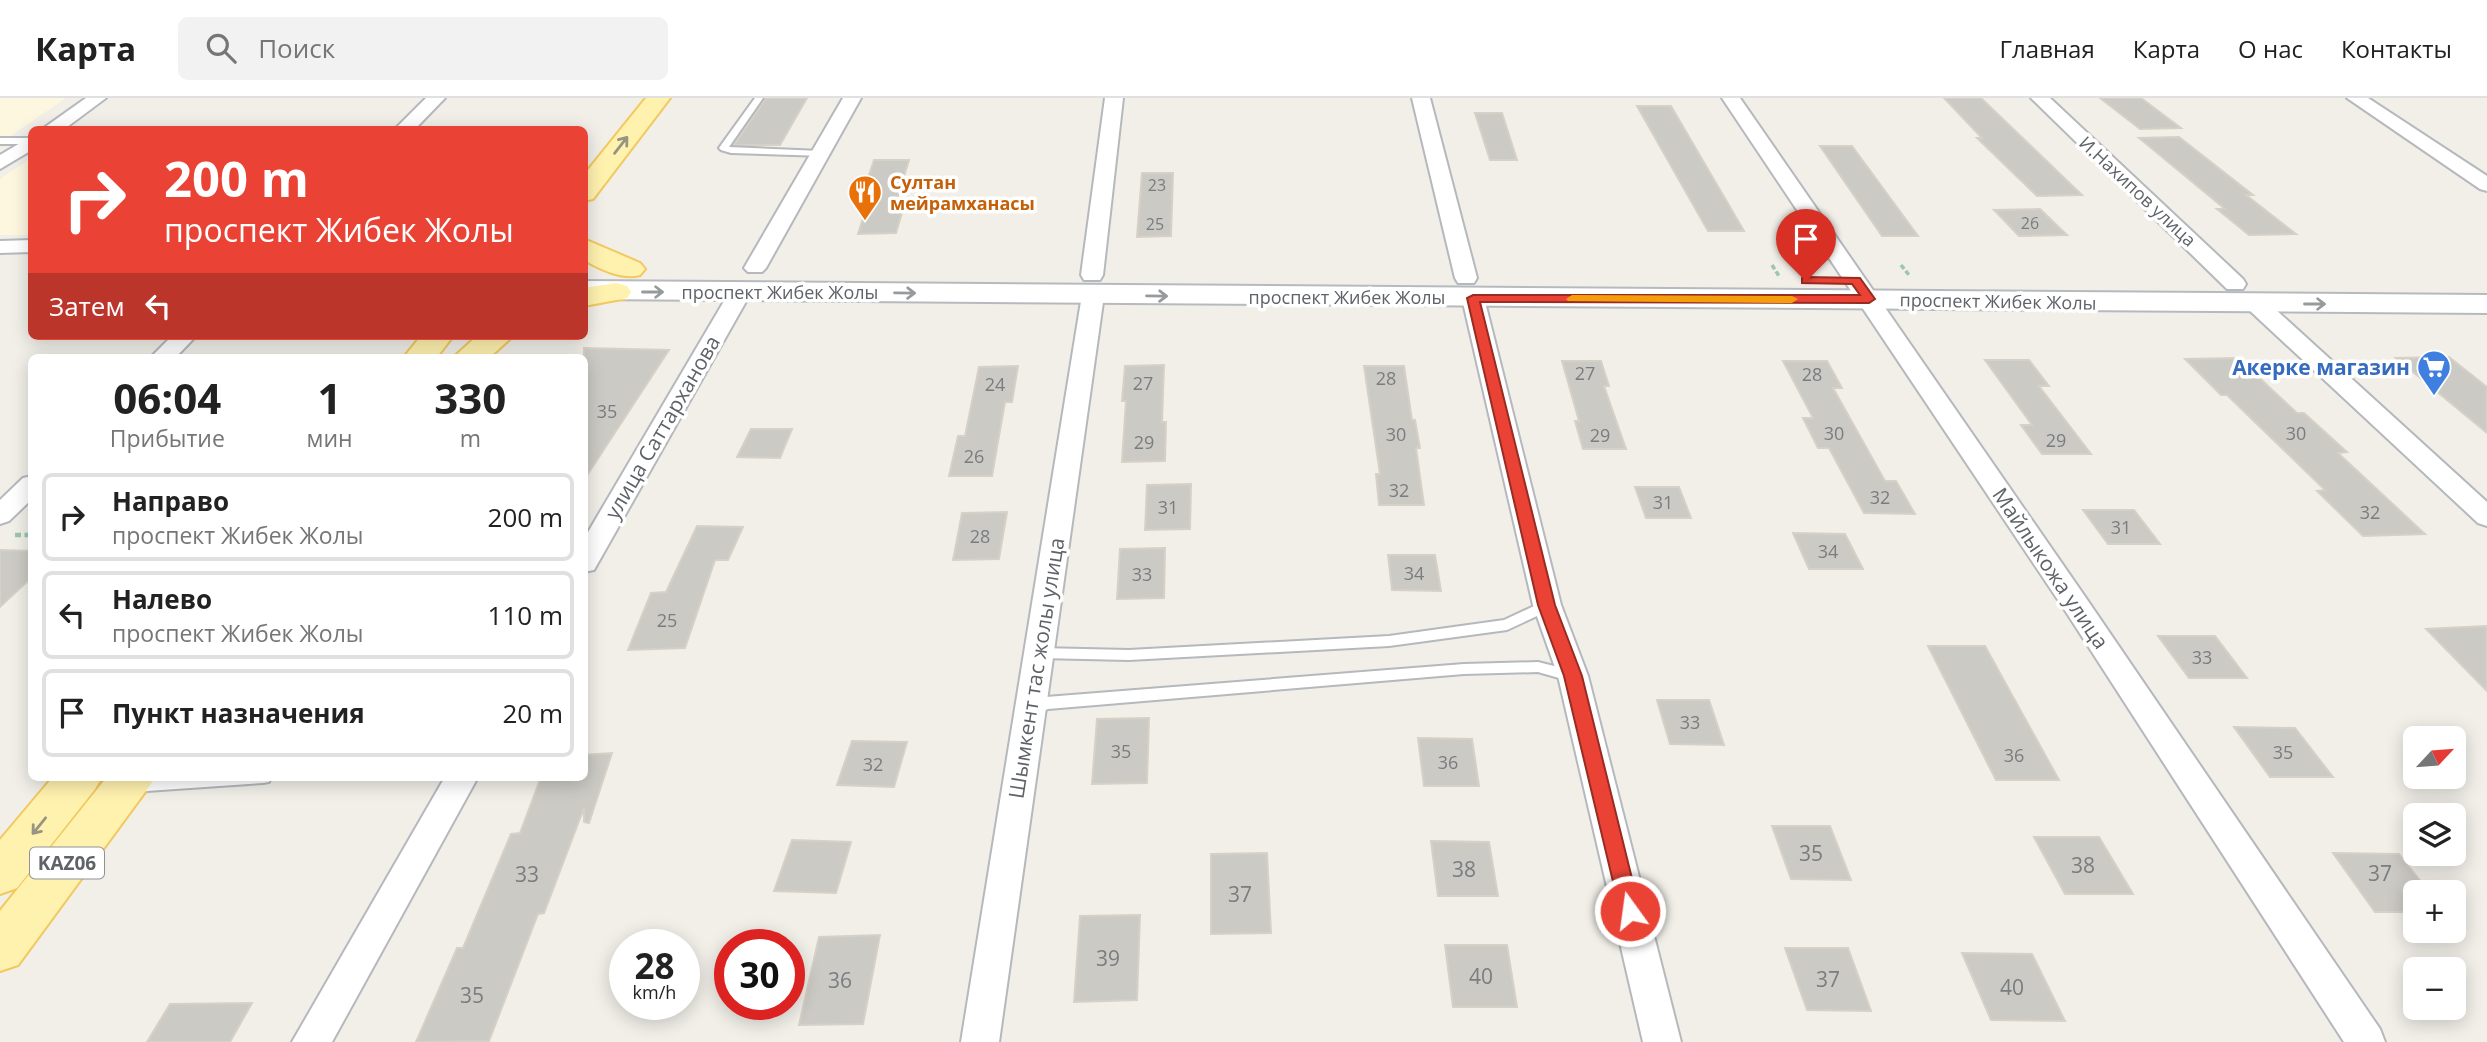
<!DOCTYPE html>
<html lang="ru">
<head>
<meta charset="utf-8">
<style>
  body { margin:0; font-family:"Open Sans",sans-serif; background:#f2f2f2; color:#222; height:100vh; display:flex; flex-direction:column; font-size:26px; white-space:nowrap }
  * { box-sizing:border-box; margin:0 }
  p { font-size:23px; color:#767676 }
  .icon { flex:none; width:38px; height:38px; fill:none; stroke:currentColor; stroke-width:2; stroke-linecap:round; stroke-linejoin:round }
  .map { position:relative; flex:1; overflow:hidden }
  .sheet { position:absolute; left:28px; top:256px; width:560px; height:427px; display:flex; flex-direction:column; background:#fff; border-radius:10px; box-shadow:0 4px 18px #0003 }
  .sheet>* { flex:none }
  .guide { position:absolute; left:28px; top:28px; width:560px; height:214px; border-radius:10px; box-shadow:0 4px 18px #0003; background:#ea4335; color:#fff; overflow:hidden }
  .needle { width:46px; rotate:64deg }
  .controls { position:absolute; left:2403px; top:628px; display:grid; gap:14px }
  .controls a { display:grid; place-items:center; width:63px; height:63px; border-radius:10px; background:#fff; box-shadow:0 4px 18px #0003; font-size:35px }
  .speed { position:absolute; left:609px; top:831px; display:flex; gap:14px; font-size:35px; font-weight:700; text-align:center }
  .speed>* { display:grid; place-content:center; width:91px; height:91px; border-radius:50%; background:#fff; box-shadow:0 4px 18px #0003; line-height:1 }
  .speed small { font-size:18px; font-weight:400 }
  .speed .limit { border:10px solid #d22; background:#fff; color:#111 }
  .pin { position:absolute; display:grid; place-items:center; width:60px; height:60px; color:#fff; margin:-72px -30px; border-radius:50% 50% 50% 0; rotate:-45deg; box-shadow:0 0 7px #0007 }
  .pin .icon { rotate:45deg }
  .me { position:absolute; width:77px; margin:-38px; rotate:346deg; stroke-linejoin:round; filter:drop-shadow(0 0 5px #0008) }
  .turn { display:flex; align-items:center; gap:24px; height:147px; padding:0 21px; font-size:32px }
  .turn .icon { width:91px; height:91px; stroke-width:2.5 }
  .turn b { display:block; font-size:49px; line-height:60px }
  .then { display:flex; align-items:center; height:66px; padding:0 21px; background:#0003; gap:14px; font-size:26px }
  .eta { display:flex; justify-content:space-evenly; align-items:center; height:119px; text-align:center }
  .eta b { font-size:42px; font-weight:700; line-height:49px }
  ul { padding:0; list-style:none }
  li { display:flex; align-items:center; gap:21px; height:88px; margin:0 14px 10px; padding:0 7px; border:4px solid #e0e0e0; border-radius:10px }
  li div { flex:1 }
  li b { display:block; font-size:26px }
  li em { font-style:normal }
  header { display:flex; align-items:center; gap:42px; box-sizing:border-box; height:98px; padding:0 35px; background:#fff; border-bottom:2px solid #e0e0e0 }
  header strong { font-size:33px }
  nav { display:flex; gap:38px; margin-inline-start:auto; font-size:24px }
  .search { width:490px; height:63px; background:#f2f2f2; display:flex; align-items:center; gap:18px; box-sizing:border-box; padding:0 24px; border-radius:10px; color:#767676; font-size:26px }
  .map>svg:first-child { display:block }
</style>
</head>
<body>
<header>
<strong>Карта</strong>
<div class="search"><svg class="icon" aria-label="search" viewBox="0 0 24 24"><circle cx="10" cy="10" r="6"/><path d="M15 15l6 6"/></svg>Поиск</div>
<nav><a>Главная</a><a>Карта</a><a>О нас</a><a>Контакты</a></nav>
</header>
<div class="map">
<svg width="2487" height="944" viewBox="0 0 2487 944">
  <rect width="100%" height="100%" fill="#f1efe8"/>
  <path fill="#fef7e0" d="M0,0H66L0,45Z
    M31,60V137H0V81Z"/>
  <path fill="#cccac5" stroke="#d6d1c6" stroke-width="2" d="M766,0H807L780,47H734Z
    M1944,0H1981L2082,97L2037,98L1977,40H1982Z
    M2100,0H2141L2181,30L2140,31Z
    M1637,8H1671L1744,133H1708Z
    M1475,15H1502L1517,62H1490Z
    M2179,39L2253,97H2246L2296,136L2249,137L2217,111H2225L2139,40Z
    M1820,48H1852L1918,138H1882Z
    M874,62H909L895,108H904L896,135L858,136L874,86H866Z
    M1142,75H1173L1171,138L1137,139Z
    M2040,111L2067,137L2019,138L1994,112Z
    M584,250L669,252L584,382Z
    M2449,259L2487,289V335L2396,260Z
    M2238,260L2297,315H2304L2347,354L2338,355L2425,436L2363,438L2317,393L2325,392L2227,297H2221L2185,261Z
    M1985,262H2029L2049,288H2039L2091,356H2042L2021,327H2032Z
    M1562,263H1601L1609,288H1604L1626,351H1583L1575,323H1579Z
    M1783,263H1827L1842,290H1833L1885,383H1896L1915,416L1864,415L1829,350H1818L1803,320H1813Z
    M1164,267L1162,324H1166L1165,363L1122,364L1126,303H1122L1125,268Z
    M1018,268L1012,304H1005L992,378H949L958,338H965L979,269Z
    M1364,268H1404L1412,322H1415L1420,350H1416L1424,407H1379L1376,376H1380Z
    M751,331H792L780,360L737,359Z
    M1191,386L1190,431L1145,432L1147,387Z
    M1635,389H1679L1691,420H1646Z
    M2083,412H2134L2160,446H2108Z
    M1007,414L999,461L953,462L962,415Z
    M697,428L743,429L728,462H715L685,550L628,552L651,495L666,494Z
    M1793,435L1845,436L1863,471H1809Z
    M1165,450L1164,500L1117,501L1120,451Z
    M0,452L32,453V479L0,509Z
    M1388,457H1435L1441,493L1392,492Z
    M2487,528V593L2426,531Z
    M2158,538H2215L2247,580H2189Z
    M1928,548H1985L2059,682H1996Z
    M1657,602H1709L1724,647L1670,646Z
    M1149,620L1147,685L1092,686L1097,621Z
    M2234,629L2295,630L2333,679H2270Z
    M1418,640L1472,641L1479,688H1424Z
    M852,643L907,644L894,689L837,687Z
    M612,655L589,725L584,724V710L544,815L538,816L489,943L416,944L457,850H463L511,736L520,735L541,679H584V657Z
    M1772,728H1830L1851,782L1791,781Z
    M2034,739H2099L2133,796H2065Z
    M792,742L851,744L836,795L774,793Z
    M1431,743L1489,744L1498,798H1438Z
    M1267,755L1271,835L1211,836V756Z
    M2333,755L2399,756L2429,794H2415V814H2375Z
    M1140,817L1137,902L1074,904L1080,818Z
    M880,837L863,926L799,927L819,839Z
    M1445,847H1507L1517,909H1453Z
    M1785,850H1848L1871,913L1807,912Z
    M1962,855L2032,856L2065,923L1991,922Z
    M252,905L230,944H147L170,906Z"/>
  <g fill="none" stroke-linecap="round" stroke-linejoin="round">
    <g stroke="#b5b8bc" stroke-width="4">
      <path id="lane" d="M755,0H763L729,49L821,53L824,54V58L731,55L721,52L719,50Z
        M0,40H32V46H0Z
        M1547,502L1554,507L1552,511L1507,532L1389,548L1129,562L1039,560L1034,559L1032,555L1034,551L1039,550L1129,552L1389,538L1504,522Z
        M1538,564L1578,574L1581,578L1578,582L1573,584L1538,574L1464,576L1048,611L1029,619L1023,617L1021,613L1023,609L1046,599L1464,566Z
        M169,679H271L269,684L263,685L132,694L126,693L124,688L126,683L132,682Z"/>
    </g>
    <g stroke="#b5b8bc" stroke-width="4">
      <path id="street" d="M86,0H106L63,32H41Z
        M426,0H445L414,32H394Z
        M843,0H861L766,170L762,174H748L744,170Z
        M1105,0H1123L1103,177L1100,182H1084L1081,177Z
        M1412,0H1430L1477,180L1474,185H1458L1455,180Z
        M1722,0H1740L2088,503L2380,931L2385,944H2344L2068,517Z
        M2031,0H2050L2243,181L2246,186L2243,191H2227Z
        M2347,0H2368L2487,78V93L2480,91Z
        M32,38V52L0,71V57Z
        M32,142V154L0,155V143Z
        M741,187L749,188L752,193L598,465L594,472L584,474V441L730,193L733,188Z
        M1093,190L1101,192L1104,197L999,944H961L1082,197L1085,192Z
        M1473,193L1481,195L1484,200L1561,507L1588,578L1681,944H1643L1558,578L1533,507L1462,200L1465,195Z
        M2256,199L2264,201L2487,404V428L2478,425L2248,211L2245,206L2248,201Z
        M172,238H196L176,259H151Z
        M32,378V401L9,423L0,426V402L23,380Z
        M445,679H478L332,944H292Z"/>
    </g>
    <g stroke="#b6babf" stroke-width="4">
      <path id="secondary" d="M584,183L2487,197V215L584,201Z"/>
    </g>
    <g stroke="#f2c960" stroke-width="4">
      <path id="primary" d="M646,0H670L593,101L584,103V77Z
        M584,141L640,165L645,171L640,177C622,182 600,171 584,162Z
        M616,185L627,188L631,194L627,200L584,208V190Z
        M421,238H453L437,259H404Z
        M477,238H513L490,259H454Z
        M53,679H102L95,691L17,790L0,796V742Z
        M107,679H156L18,867L0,873V813Z"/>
    </g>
    <path stroke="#9cc7a9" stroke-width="3.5" stroke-dasharray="5 2.5" stroke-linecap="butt" d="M1772,167L1779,178
      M1901,167L1909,177"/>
    <path stroke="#9cc7a9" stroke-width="4.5" stroke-dasharray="6 3.5" stroke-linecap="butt" d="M15,437H32"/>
    <use href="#lane" fill="#fff" fill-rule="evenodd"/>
    <use href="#street" fill="#fff" fill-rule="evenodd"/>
    <use href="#secondary" fill="#fff" fill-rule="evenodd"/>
    <use href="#primary" fill="#fff2af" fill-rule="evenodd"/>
  </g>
  <defs><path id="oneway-shaft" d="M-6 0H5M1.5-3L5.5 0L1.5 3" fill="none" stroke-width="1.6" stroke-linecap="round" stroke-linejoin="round" transform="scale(1.75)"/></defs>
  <g stroke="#979581">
    <use href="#oneway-shaft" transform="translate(621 47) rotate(-52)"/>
    <use href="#oneway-shaft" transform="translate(39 728) rotate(129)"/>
  </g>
  <g stroke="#979a9d">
    <use href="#oneway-shaft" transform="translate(653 194)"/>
    <use href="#oneway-shaft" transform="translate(905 195) rotate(1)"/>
    <use href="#oneway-shaft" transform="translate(1157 198) rotate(1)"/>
    <use href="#oneway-shaft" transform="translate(2315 206)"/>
  </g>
  <path fill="#ea4335" stroke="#982c22" stroke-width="2" d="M1806,179L1860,180L1875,201L1869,205L1480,204L1555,507L1582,578L1640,813L1637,819L1630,822L1623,819L1620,813L1564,578L1538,507L1467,200L1473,197H1860L1852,186L1802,185V180Z"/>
  <path fill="#f59e0b" d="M1572,197L1792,198L1798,201L1792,205L1568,203L1566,201Z"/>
  <defs>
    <g id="restaurant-pin" transform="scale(1.75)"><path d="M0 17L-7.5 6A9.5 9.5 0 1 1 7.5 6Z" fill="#e8710a" stroke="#fff"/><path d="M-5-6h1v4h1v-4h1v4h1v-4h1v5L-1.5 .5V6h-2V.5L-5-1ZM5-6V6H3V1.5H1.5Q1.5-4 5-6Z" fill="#fff"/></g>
    <g id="supermarket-pin" transform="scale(1.75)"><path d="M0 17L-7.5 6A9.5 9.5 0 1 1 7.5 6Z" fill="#3f7fe0" stroke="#fff"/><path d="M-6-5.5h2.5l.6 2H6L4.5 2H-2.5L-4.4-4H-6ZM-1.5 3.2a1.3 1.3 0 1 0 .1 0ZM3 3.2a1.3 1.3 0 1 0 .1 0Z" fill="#fff"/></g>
  </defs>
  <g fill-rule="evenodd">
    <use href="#restaurant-pin" x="865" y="94"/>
    <use href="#supermarket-pin" x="2434" y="269"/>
  </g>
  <g text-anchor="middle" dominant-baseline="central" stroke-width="7" stroke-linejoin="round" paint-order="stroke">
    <g font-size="16" fill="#7a7d7f">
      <text x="1157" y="87">23</text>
      <text x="2030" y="125">26</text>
      <text x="1155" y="126">25</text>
    </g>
    <g font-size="18" font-weight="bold" fill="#c56008" stroke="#fff" text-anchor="start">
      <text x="890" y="84">Султан<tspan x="890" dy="21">мейрамханасы</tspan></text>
    </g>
    <g font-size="18" fill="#5f6368" stroke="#fff">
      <text transform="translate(2138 93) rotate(43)">И.Нахипов улица</text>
      <text x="780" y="194">проспект Жибек Жолы</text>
      <text x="1347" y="199">проспект Жибек Жолы</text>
      <text transform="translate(1998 203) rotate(1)">проспект Жибек Жолы</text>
    </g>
    <g font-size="18" fill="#7a7d7f">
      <text x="1585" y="275">27</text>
      <text x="1812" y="276">28</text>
      <text x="1386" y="280">28</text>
      <text x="1143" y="285">27</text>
      <text x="995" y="286">24</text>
      <text x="607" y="313">35</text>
      <text x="1834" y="335">30</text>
      <text x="2296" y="335">30</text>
      <text x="1396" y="336">30</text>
      <text x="1600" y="337">29</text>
      <text x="2056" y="342">29</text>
      <text x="1144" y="344">29</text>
      <text x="974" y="358">26</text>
      <text x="1399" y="392">32</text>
      <text x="1880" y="399">32</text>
      <text x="1663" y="404">31</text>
      <text x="1168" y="409">31</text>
      <text x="2370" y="414">32</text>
      <text x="2121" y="429">31</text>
      <text x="980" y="438">28</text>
      <text x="1828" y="453">34</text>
      <text x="1414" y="475">34</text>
      <text x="1142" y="476">33</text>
      <text x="667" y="522">25</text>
      <text x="2202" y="559">33</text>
      <text x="1690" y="624">33</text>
      <text x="1121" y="653">35</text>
      <text x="2283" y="654">35</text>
      <text x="2014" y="657">36</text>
      <text x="1448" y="664">36</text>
      <text x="873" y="666">32</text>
    </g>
    <rect fill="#fff" stroke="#8f9295" stroke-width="2" x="30" y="749.5" width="74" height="31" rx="5"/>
    <g font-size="19" font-weight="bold" fill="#5f6368">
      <text x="67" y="765">KАZ06</text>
    </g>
    <g font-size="21" font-weight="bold" fill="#366cbe" stroke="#fff" text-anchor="end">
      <text x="2410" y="269">Акерке магазин</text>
    </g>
    <g font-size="21" fill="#5f6368" stroke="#fff">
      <text transform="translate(662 329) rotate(-60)">улица Саттарханова</text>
      <text transform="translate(2051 470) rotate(56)">Майлыкожа улица</text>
      <text transform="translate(1036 570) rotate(-81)">Шымкент тас жолы улица</text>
    </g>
    <g font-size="21" fill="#7a7d7f">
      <text x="1811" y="755">35</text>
      <text x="2083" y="767">38</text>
      <text x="1464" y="771">38</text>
      <text x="2380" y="775">37</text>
      <text x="527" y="776">33</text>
      <text x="1240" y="796">37</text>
      <text x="1108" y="860">39</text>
      <text x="1481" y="878">40</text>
      <text x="1828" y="881">37</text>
      <text x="840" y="882">36</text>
      <text x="2012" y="889">40</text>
      <text x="472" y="897">35</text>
    </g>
  </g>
</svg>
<div class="controls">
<a><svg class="needle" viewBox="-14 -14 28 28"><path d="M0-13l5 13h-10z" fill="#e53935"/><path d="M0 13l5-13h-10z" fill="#767676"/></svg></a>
<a><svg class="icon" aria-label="layers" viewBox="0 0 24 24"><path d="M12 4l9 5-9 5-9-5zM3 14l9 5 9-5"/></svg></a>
<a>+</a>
<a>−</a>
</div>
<div class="speed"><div>28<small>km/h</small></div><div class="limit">30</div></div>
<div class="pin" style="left:1806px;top:183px;background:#d93025"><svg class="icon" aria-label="arrive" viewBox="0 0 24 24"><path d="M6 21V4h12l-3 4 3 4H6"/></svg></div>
<svg class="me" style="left:1630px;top:813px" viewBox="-20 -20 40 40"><circle r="17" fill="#ea4335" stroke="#fff" stroke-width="3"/><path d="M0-11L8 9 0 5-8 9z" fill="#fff"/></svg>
<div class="guide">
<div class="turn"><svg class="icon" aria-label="right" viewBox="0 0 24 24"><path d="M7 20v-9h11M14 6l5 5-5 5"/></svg><div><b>200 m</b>проспект Жибек Жолы</div></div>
<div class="then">Затем<svg class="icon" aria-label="left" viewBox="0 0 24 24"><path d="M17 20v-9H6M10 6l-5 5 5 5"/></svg></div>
</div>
<section class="sheet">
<div class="eta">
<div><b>06:04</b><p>Прибытие</p></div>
<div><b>1</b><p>мин</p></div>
<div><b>330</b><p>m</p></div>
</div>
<ul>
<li><svg class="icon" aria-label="right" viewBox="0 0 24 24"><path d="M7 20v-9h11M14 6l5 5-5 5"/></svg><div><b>Направо</b><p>проспект Жибек Жолы</p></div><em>200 m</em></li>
<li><svg class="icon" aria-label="left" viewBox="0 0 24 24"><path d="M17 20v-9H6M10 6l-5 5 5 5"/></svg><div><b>Налево</b><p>проспект Жибек Жолы</p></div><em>110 m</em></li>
<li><svg class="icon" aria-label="arrive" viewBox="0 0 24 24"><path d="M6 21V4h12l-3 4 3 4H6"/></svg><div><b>Пункт назначения</b></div><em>20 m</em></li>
</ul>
</section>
</div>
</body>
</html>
